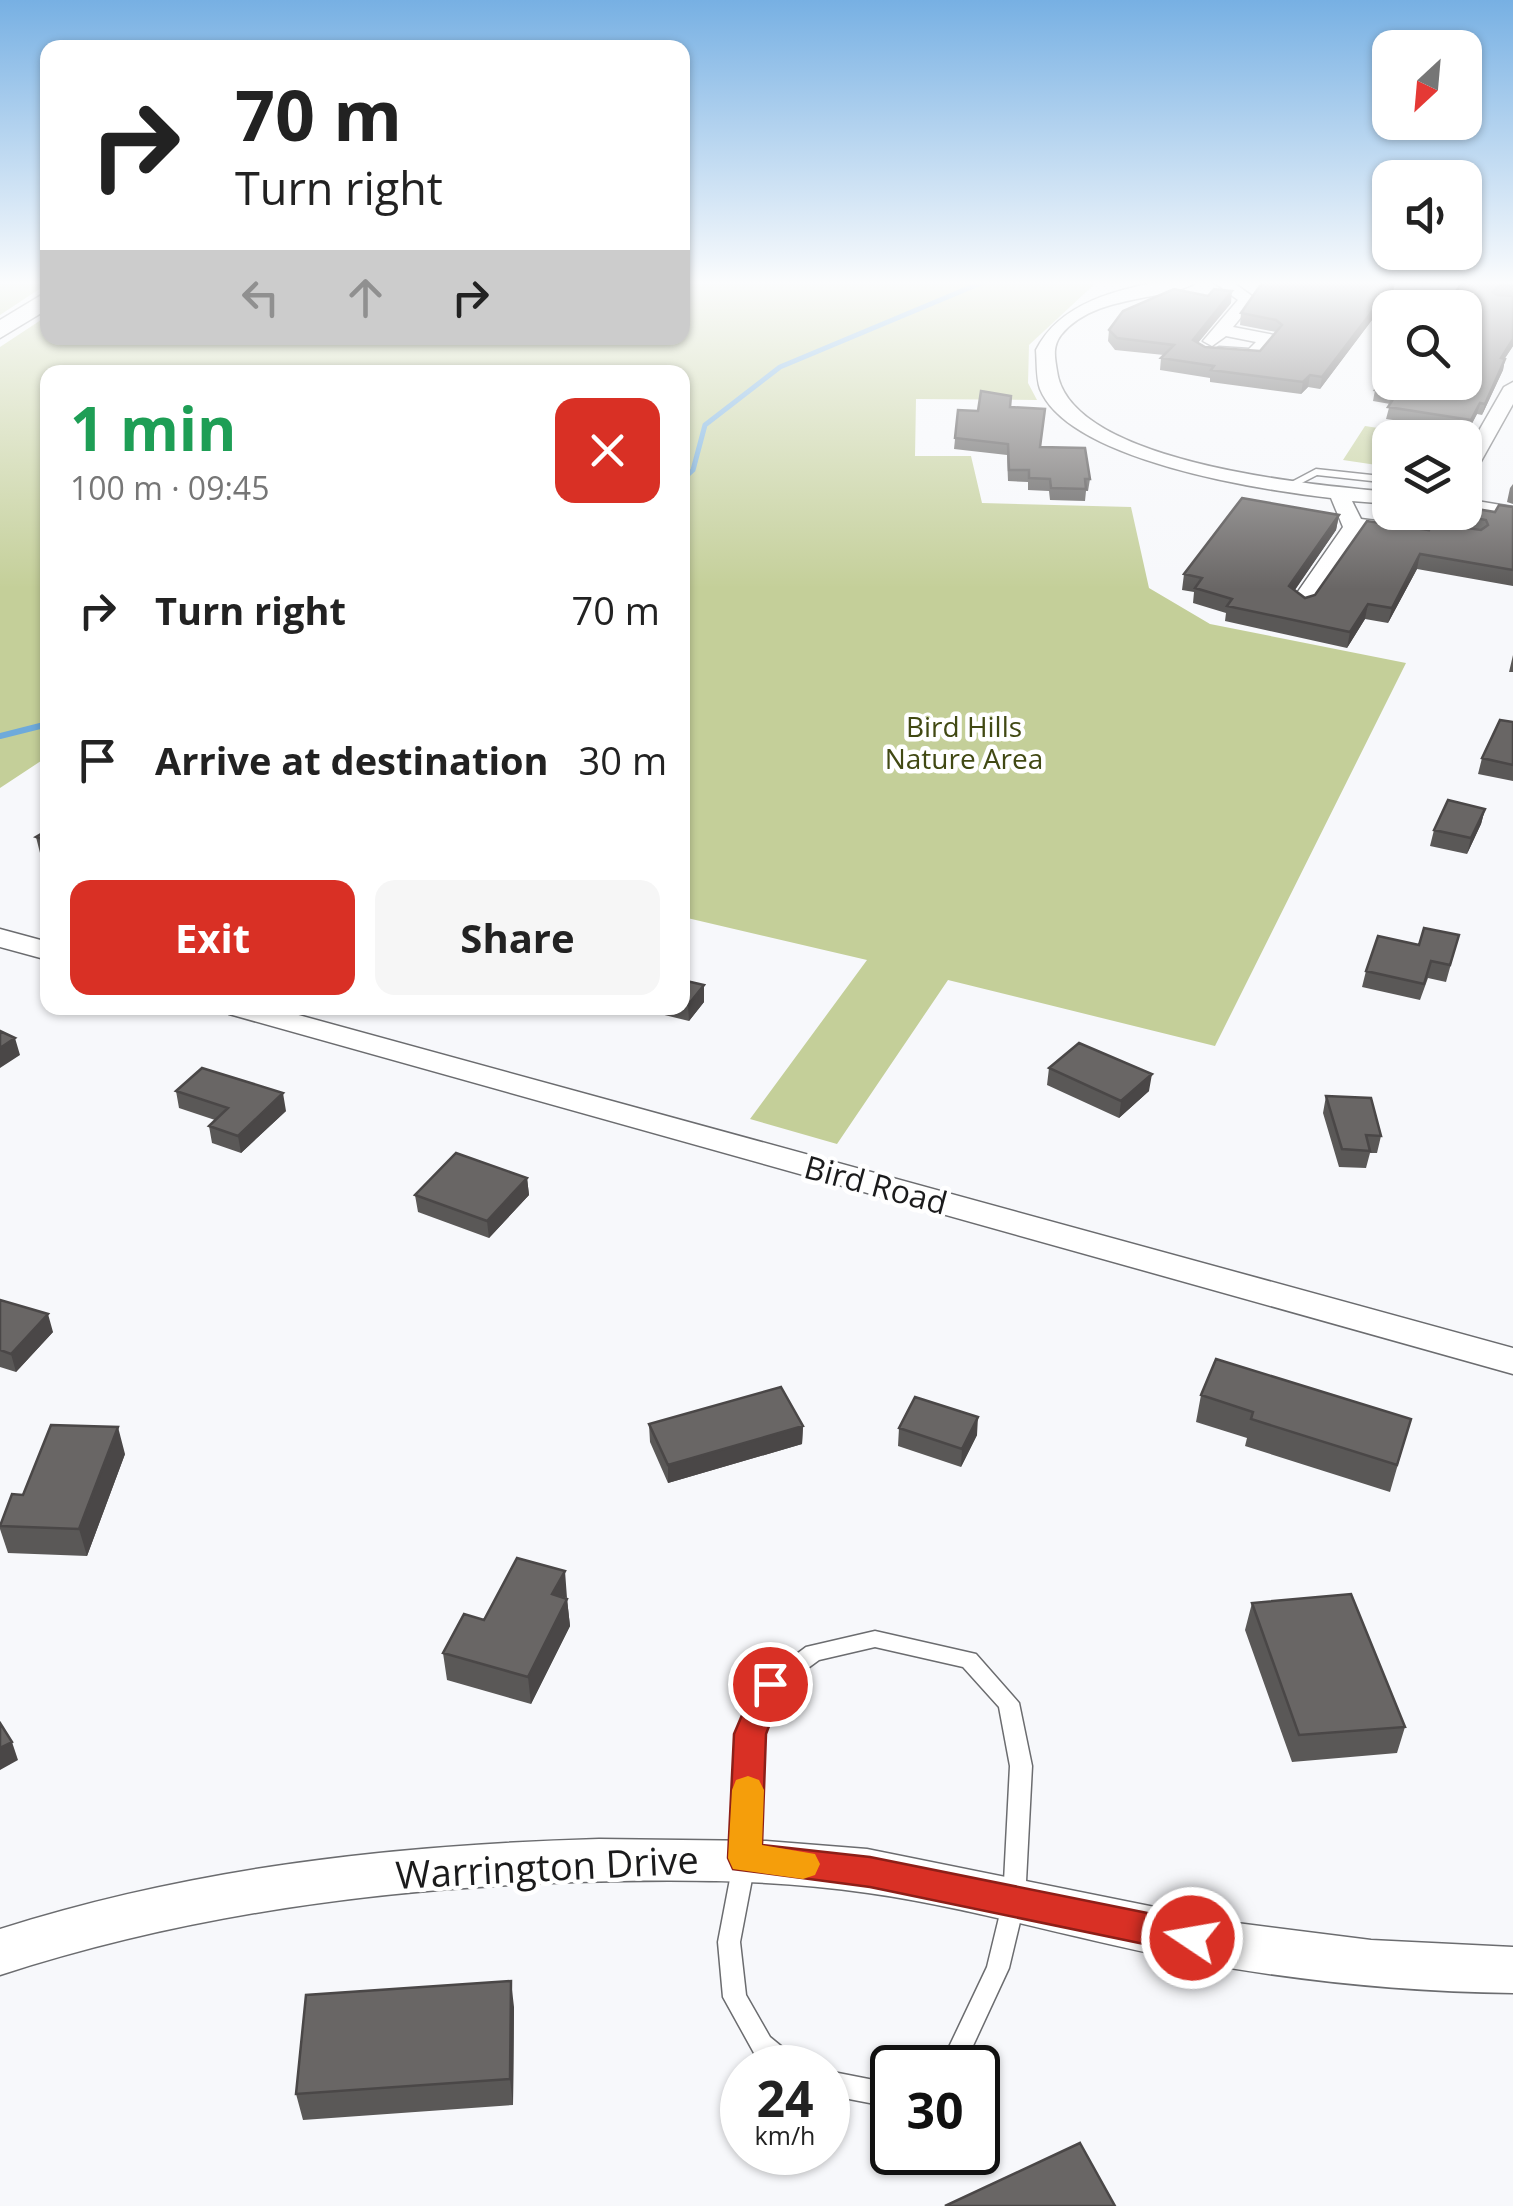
<!DOCTYPE html>
<html lang="en">
<head>
<meta charset="utf-8">
<style>
  body { margin:0; font-family:"Open Sans",sans-serif; background:#f6f6f6; color:#222; height:100vh; display:flex; flex-direction:column; font-size:38px; white-space:nowrap }
  * { box-sizing:border-box; margin:0 }
  p { font-size:32px; color:#767676 }
  .icon { flex:none; width:55px; height:55px; fill:none; stroke:currentColor; stroke-width:2; stroke-linecap:round; stroke-linejoin:round }
  .map { position:relative; flex:1; overflow:hidden }
  .sheet { position:absolute; left:40px; top:365px; width:650px; height:650px; display:flex; flex-direction:column; background:#fff; border-radius:20px; box-shadow:0 2px 8px #0004 }
  .sheet>* { flex:none }
  .top-card { position:absolute; left:40px; top:40px; width:650px; height:305px; border-radius:20px; box-shadow:0 2px 8px #0004; background:#fff; color:#222; overflow:hidden }
  .needle { width:65px; rotate:206deg }
  .controls { position:absolute; left:1372px; top:30px; display:grid; gap:20px }
  .controls a { display:grid; place-items:center; width:110px; height:110px; border-radius:20px; background:#fff; box-shadow:0 2px 8px #0004; font-size:50px }
  .speed { position:absolute; left:720px; top:2045px; display:flex; gap:20px; font-size:50px; font-weight:700; text-align:center }
  .speed>* { display:grid; place-content:center; width:130px; height:130px; border-radius:50%; background:#fff; box-shadow:0 2px 8px #0004; line-height:1 }
  .speed small { font-size:25px; font-weight:400 }
  .speed .limit { border:5px solid #111; border-radius:15px; background:#fff; color:#111 }
  .pin { position:absolute; display:grid; place-items:center; width:85px; height:85px; color:#fff; margin:-42px; border:5px solid #fff; border-radius:50%; box-shadow:0 2px 10px #0007 }
  .me { position:absolute; width:110px; margin:-55px; rotate:282deg; stroke-linejoin:round; filter:drop-shadow(0 0 8px #0008) }
  .turn { display:flex; align-items:center; gap:35px; height:210px; padding:0 30px; font-size:45px }
  .turn .icon { width:130px; height:130px; stroke-width:2.5 }
  .turn b { display:block; font-size:70px; line-height:85px }
  .lanes { display:flex; align-items:center; height:95px; padding:0 30px; background:#0003; justify-content:center; gap:50px; direction:ltr }
  .lanes .off { opacity:.35 }
  .round { display:grid; place-items:center; flex:none; width:105px; height:105px; border-radius:20px; background:#f6f6f6 }
  .overview { display:flex; align-items:center; justify-content:space-between; height:170px; padding:0 30px }
  h1 { font-size:60px; font-weight:700; line-height:75px; color:#1e9e55 }
  .action { display:flex; gap:20px; margin-top:auto; padding:20px 30px }
  .action a { flex:1; height:115px; border-radius:20px; background:#d93025; color:#fff; font-size:40px; font-weight:700; line-height:115px; text-align:center }
  .action a+a { background:#f6f6f6; color:#222 }
  ul { padding:0; list-style:none }
  li { display:flex; align-items:center; gap:30px; height:150px; padding:0 30px }
  li div { flex:1 }
  li b { display:block; font-size:38px }
  li em { font-style:normal }
  .map>svg:first-child { display:block }
</style>
</head>
<body>
<div class="map">
<svg width="1513" height="2206" viewBox="0 0 1513 2206">
  <rect width="100%" height="100%" fill="#f7f8fb"/>
  <path fill="#c4cf99" d="M0,280H47V284L0,315Z
    M683,280H1099L1029,345L1028,383L1037,400L916,399L915,456H971L982,503L1131,507L1149,588L1210,624L1406,663L1215,1046L948,980L837,1144L750,1119L867,960L683,917V860L690,852L682,850V372H48L47,757L0,788V347L47,316L48,338H682Z
    M1365,426L1437,437L1390,438V467L1343,460Z"/>
  <g fill="none" stroke-linecap="round" stroke-linejoin="round">
    <path stroke="#6eaadb" stroke-width="5" d="M682,480L693,470L705,425L780,367L988,280"/>
    <path stroke="#6eaadb" stroke-width="6" d="M0,736L48,724"/>
    <g stroke="#6b6c6f" stroke-width="3">
      <path id="lane" d="M1316,469L1390,477V483L1317,475L1290,489L1282,487Z
        M1353,518L1448,530L1453,533L1448,536L1350,523V519Z
        M875,1631L976,1654L1019,1703L1032,1766L1025,1901L1009,1968L965,2063L957,2068H919L923,2060L949,2047L987,1967L1003,1901L1010,1766L999,1707L963,1667L875,1647L819,1660L778,1690L760,1734L756,1858L740,1942L746,1995L770,2037L798,2060L802,2068H771L754,2053L723,1997L718,1942L734,1858L740,1734L763,1679L806,1647Z
        M828,2071L879,2081L892,2075V2099L880,2105L828,2095Z"/>
    </g>
    <g stroke="#6b6c6f" stroke-width="3">
      <path id="street" d="M1166,280H1200C1168,303 1096,292 1061,335C1052,347 1055,358 1057,371C1069,464 1316,485 1390,492V504L1352,501L1365,527L1309,608L1301,610L1290,603L1343,527L1331,498C1262,490 1069,461 1040,389C1036,378 1037,361 1036,350C1060,302 1117,290 1166,280Z
        M1211,280H1230L1256,299L1233,327L1274,335L1277,339L1259,359L1219,357L1210,352L1219,347L1249,349L1256,342L1226,336L1212,346L1203,341L1238,300Z
        M1513,382V404L1475,472L1465,478V455L1504,387Z
        M1465,499L1513,507V519L1465,511Z
        M0,929L48,942V960L0,947Z
        M225,1008H273L1513,1348V1374L229,1014Z
        M599,1839L766,1841L867,1849L1229,1922L1371,1940L1513,1947V1993C1403,1992 1292,1980 1184,1960C1078,1940 974,1908 868,1893C772,1879 672,1879 575,1882C379,1889 188,1914 0,1975V1929C196,1867 394,1845 599,1839Z"/>
    </g>
    <g stroke="#6b6c6f" stroke-width="3">
      <path id="secondary" d="M48,291V309L0,338V320Z"/>
    </g>
    <use href="#lane" fill="#fff" fill-rule="evenodd"/>
    <use href="#street" fill="#fff" fill-rule="evenodd"/>
    <use href="#secondary" fill="#fff" fill-rule="evenodd"/>
  </g>
  <path fill="#5a5857" d="M1513,280V346L1505,358L1503,370L1482,415L1477,414L1468,431L1386,419L1390,404L1373,401L1375,390L1390,382L1465,308H1446L1447,304Z
    M1395,281L1393,292L1320,389L1308,387L1301,394L1210,382V378L1160,370L1161,358L1164,355L1115,350L1108,341L1109,330L1231,303L1198,343L1205,347L1260,351L1276,332L1240,325L1241,313Z
    M1010,407L1041,447L1090,479L1088,491H1086L1085,501L1050,500L1049,491L1028,490V482L1008,481L1007,455L954,449L958,410L978,411Z
    M1513,484V504L1507,502L1510,488Z
    M1513,507V586L1417,569L1388,623L1365,619L1347,648L1225,621L1226,613L1193,603L1194,592L1182,590L1184,574L1339,515L1336,530L1295,590L1305,598L1315,595L1429,530L1436,524L1438,512H1495Z
    M1513,655V672H1509Z
    M1513,722V781L1478,774L1482,758Z
    M1485,809L1481,824L1467,854L1430,846L1434,830Z
    M48,830V855L40,853L36,837Z
    M1459,935L1446,982L1428,978L1420,1000L1362,987L1366,971L1419,945Z
    M682,980L704,985V1002L689,1021L636,1008H682Z
    M1049,1068L1149,1091L1119,1118L1047,1085Z
    M176,1091L286,1111L241,1153L212,1143L209,1126L215,1120L179,1108Z
    M1326,1096L1381,1136L1377,1153H1370L1366,1168L1339,1167L1323,1113Z
    M527,1178L529,1195L489,1238L418,1212L415,1195Z
    M0,1300L53,1332L16,1372L0,1367Z
    M1201,1395L1411,1419L1390,1492L1245,1446L1247,1438L1196,1422Z
    M649,1424L803,1426L802,1444L668,1483L650,1442Z
    M899,1428L977,1435L961,1467L898,1446Z
    M125,1454L87,1556L8,1553L0,1529V1524L23,1495Z
    M567,1599L570,1626L531,1704L447,1680L443,1653L484,1620Z
    M1252,1603L1405,1727L1397,1753L1292,1762L1245,1630Z
    M514,2007L513,2105L303,2120L296,2094Z"/>
  <path fill="#4a4747" d="M1395,281L1393,292L1320,389L1322,377Z
    M1232,291L1231,303L1191,351L1193,340Z
    M1513,339V346L1498,369L1501,358Z
    M1505,359L1503,370L1482,415L1485,404Z
    M1310,375L1308,387L1301,394L1303,382Z
    M1480,403L1477,414L1468,431L1471,420Z
    M1339,515L1336,530L1287,601L1289,586Z
    M1420,554L1417,569L1388,623L1392,608Z
    M1368,604L1365,619L1347,648L1350,632Z
    M1485,809L1481,824L1467,854L1471,838Z
    M704,985V1002L689,1021L688,1005Z
    M15,1038L20,1055L0,1068V1048Z
    M1152,1074L1149,1091L1119,1118L1121,1101Z
    M283,1093L286,1111L241,1153L238,1136Z
    M527,1178L529,1195L489,1238L487,1221Z
    M48,1314L53,1332L16,1372L11,1354Z
    M978,1417L977,1435L961,1467L962,1449Z
    M803,1426L802,1444L668,1483V1465Z
    M118,1427L125,1454L87,1556L79,1529Z
    M565,1571L567,1598L552,1594Z
    M567,1599L570,1626L531,1704L528,1677Z
    M12,1742L18,1760L0,1770V1748Z
    M511,1981L514,2007L513,2105L510,2079Z"/>
  <path fill="#696665" stroke="#4a4747" stroke-width="2.5" d="M1264,280L1395,281L1322,377L1310,375L1303,382L1211,370L1214,366L1161,358L1174,345L1117,338L1109,330L1123,311L1174,289L1208,296L1214,289L1232,291L1193,340L1205,347L1260,351L1282,325L1276,320L1241,313Z
    M1464,280H1513V286L1501,284L1493,292L1497,295L1513,296V339L1501,358L1505,359L1485,404L1480,403L1471,420L1388,407L1397,393L1375,390L1390,369V382H1465V308H1450L1452,305L1447,304Z
    M981,391L1011,396L1010,407L1045,409L1040,447L1085,448L1090,479H1085L1086,489L1051,488L1050,479L1029,478V470H1009L1008,444L955,438L958,410L978,411Z
    M1242,498L1339,515L1289,586L1305,598L1315,595L1367,521L1429,530L1432,523L1481,530L1488,525L1486,520L1446,512H1465V507L1495,512L1499,505L1513,507V570L1420,554L1392,608L1368,604L1350,632L1227,606L1232,599L1195,588L1202,578L1184,574Z
    M1500,720L1513,722V765L1482,758Z
    M1448,800L1485,809L1471,838L1434,830Z
    M48,830V841L36,837Z
    M1424,928L1459,935L1450,965L1431,961L1424,984L1366,971L1378,936L1419,945Z
    M682,980L704,985L688,1005L682,1003Z
    M0,1031L15,1038L0,1048Z
    M1079,1043L1152,1074L1121,1101L1049,1068Z
    M202,1068L283,1093L238,1136L209,1126L228,1108L176,1091Z
    M1326,1096L1371,1098L1381,1136L1366,1135L1370,1151L1342,1149Z
    M456,1153L527,1178L487,1221L415,1195Z
    M0,1300L48,1314L11,1354L0,1350Z
    M1216,1359L1411,1419L1397,1465L1251,1419L1253,1412L1201,1395Z
    M781,1387L803,1426L668,1465L649,1424Z
    M915,1397L978,1417L962,1449L899,1428Z
    M51,1425L118,1427L79,1529L0,1526L12,1494L23,1495Z
    M517,1558L565,1571L552,1594L567,1599L528,1677L443,1653L464,1614L484,1620Z
    M1351,1594L1405,1727L1299,1735L1252,1603Z
    M0,1723L12,1742L0,1748Z
    M511,1981L510,2079L296,2094L306,1995Z
    M1080,2143L1115,2206H945Z"/>
  <linearGradient id="sky" x2="0" y2="1"><stop stop-color="#77b0e3"/><stop offset="0.48" stop-color="#fbfcfd"/><stop offset="1" stop-color="#fbfcfd" stop-opacity="0"/></linearGradient>
  <rect width="1513" height="589" fill="url(#sky)"/>
  <path fill="#d93025" stroke="#8d1f18" stroke-width="2.5" d="M770,1672L781,1675L785,1684L766,1734L762,1845L870,1857L1192,1922L1204,1926L1209,1938L1204,1949L1192,1954L870,1887L733,1869L728,1858L734,1734L759,1675Z"/>
  <path fill="#f59e0b" d="M748,1776L759,1780L764,1790L762,1845L815,1854L820,1864L815,1875L803,1879L733,1869L728,1858L732,1790L736,1780Z"/>
  <g text-anchor="middle" dominant-baseline="central" stroke-width="9" stroke-linejoin="round" paint-order="stroke">
    <g font-size="28" fill="#414913" stroke="#fff">
      <text x="964" y="726">Bird Hills<tspan x="964" dy="32">Nature Area</tspan></text>
    </g>
    <g font-size="32" fill="#1b1b1c" stroke="#fff">
      <text transform="translate(876 1184) rotate(15)">Bird Road</text>
    </g>
    <g font-size="38" fill="#1b1b1c" stroke="#fff">
      <text transform="translate(547 1866) rotate(-3)">Warrington Drive</text>
    </g>
  </g>
</svg>
<div class="controls">
<a><svg class="needle" viewBox="-14 -14 28 28"><path d="M0-13l5 13h-10z" fill="#e53935"/><path d="M0 13l5-13h-10z" fill="#767676"/></svg></a>
<a><svg class="icon" aria-label="sound" viewBox="0 0 24 24"><path d="M4 9h4l5-4v14l-5-4H4zM17 9q2 3 0 6"/></svg></a>
<a><svg class="icon" aria-label="search" viewBox="0 0 24 24"><circle cx="10" cy="10" r="6"/><path d="M15 15l6 6"/></svg></a>
<a><svg class="icon" aria-label="layers" viewBox="0 0 24 24"><path d="M12 4l9 5-9 5-9-5zM3 14l9 5 9-5"/></svg></a>
</div>
<div class="speed"><div>24<small>km/h</small></div><div class="limit">30</div></div>
<div class="pin" style="left:770px;top:1684px;background:#d93025"><svg class="icon" aria-label="arrive" viewBox="0 0 24 24"><path d="M6 21V4h12l-3 4 3 4H6"/></svg></div>
<svg class="me" style="left:1192px;top:1938px" viewBox="-20 -20 40 40"><circle r="17" fill="#d93025" stroke="#fff" stroke-width="3"/><path d="M0-11L8 9 0 5-8 9z" fill="#fff"/></svg>
<div class="top-card">
<div class="turn"><svg class="icon" aria-label="right" viewBox="0 0 24 24"><path d="M7 20v-9h11M14 6l5 5-5 5"/></svg><div><b>70 m</b>Turn right</div></div>
<div class="lanes"><svg class="icon off" aria-label="left" viewBox="0 0 24 24"><path d="M17 20v-9H6M10 6l-5 5 5 5"/></svg><svg class="icon off" aria-label="ahead" viewBox="0 0 24 24"><path d="M12 20V5M6 11l6-6 6 6"/></svg><svg class="icon" aria-label="right" viewBox="0 0 24 24"><path d="M7 20v-9h11M14 6l5 5-5 5"/></svg></div>
</div>
<section class="sheet">
<div class="overview"><div><h1>1 min</h1><p>100 m · 09:45</p></div><a class="round" style="background:#d93025;color:#fff"><svg class="icon" aria-label="close" viewBox="0 0 24 24"><path d="M6 6l12 12M18 6L6 18"/></svg></a></div>
<ul>
<li><svg class="icon" aria-label="right" viewBox="0 0 24 24"><path d="M7 20v-9h11M14 6l5 5-5 5"/></svg><div><b>Turn right</b></div><em>70 m</em></li>
<li><svg class="icon" aria-label="arrive" viewBox="0 0 24 24"><path d="M6 21V4h12l-3 4 3 4H6"/></svg><div><b>Arrive at destination</b></div><em>30 m</em></li>
</ul>
<div class="action"><a>Exit</a><a>Share</a></div>
</section>
</div>
</body>
</html>
